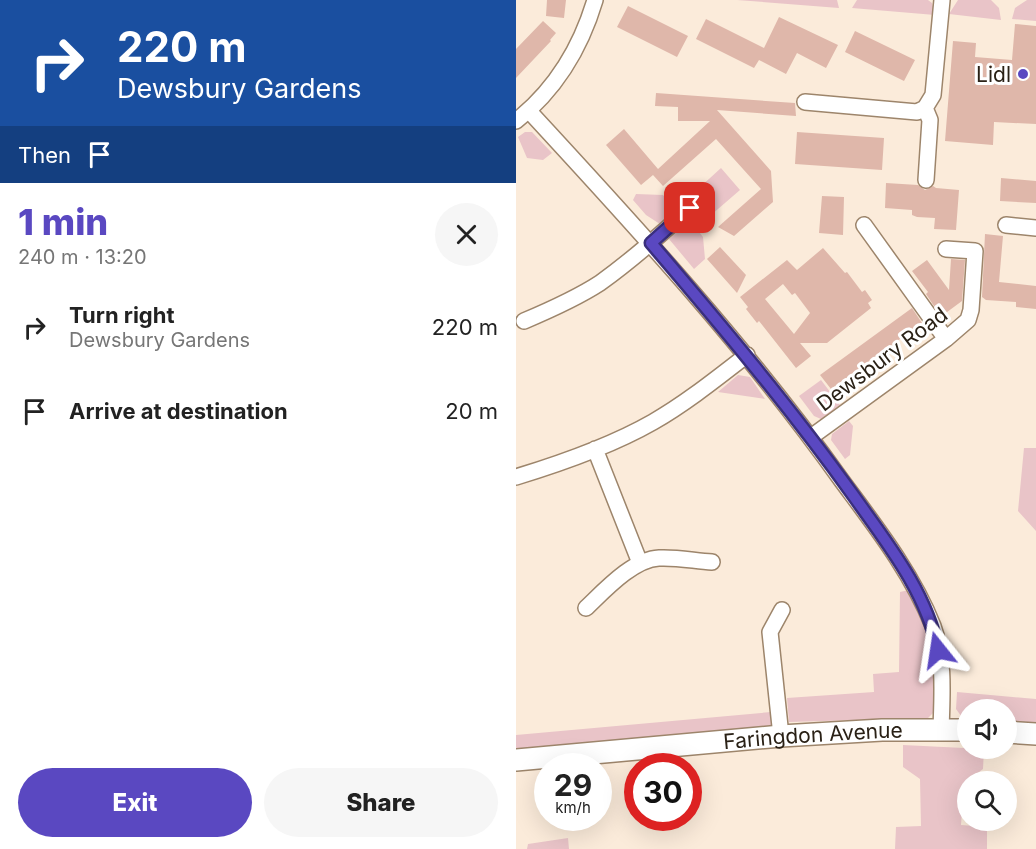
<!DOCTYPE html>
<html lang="en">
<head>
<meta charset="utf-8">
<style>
  body { margin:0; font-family:Inter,sans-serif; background:#f6f6f6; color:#222; height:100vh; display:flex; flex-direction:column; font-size:22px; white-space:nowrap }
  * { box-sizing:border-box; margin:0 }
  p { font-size:20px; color:#767676 }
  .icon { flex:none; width:33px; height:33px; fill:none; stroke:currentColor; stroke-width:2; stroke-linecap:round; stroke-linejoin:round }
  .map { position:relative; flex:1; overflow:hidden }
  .panel { display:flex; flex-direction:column; background:#fff; width:516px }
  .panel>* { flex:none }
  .hud { background:#1a4fa0; color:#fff; overflow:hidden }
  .buttons { position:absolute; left:441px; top:699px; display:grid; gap:12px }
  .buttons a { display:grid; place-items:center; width:60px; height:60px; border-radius:50%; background:#fff; box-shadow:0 6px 24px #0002; font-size:30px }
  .speed { position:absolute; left:18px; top:753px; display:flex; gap:12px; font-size:30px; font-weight:700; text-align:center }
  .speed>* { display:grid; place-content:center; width:78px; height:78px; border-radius:50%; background:#fff; box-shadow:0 6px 24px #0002; line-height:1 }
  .speed small { font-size:15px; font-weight:400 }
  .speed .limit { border:9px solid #d22; background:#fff; color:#111 }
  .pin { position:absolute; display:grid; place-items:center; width:51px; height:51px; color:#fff; margin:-26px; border-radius:12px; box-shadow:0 3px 9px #0006 }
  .me { position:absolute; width:66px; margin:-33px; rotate:345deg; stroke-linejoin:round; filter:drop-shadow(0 0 4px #0008) }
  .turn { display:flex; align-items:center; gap:21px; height:126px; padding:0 18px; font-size:27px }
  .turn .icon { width:78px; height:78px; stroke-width:2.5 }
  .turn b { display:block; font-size:42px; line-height:51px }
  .then { display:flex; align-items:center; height:57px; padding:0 18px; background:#0003; gap:12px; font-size:22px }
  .round { display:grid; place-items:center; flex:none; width:63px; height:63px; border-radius:32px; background:#f6f6f6 }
  .headline { display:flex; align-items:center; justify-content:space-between; height:102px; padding:0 18px }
  h1 { font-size:36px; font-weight:800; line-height:45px; color:#5a48c1 }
  .action { display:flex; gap:12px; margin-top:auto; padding:12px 18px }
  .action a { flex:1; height:69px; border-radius:36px; background:#5a48c1; color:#fff; font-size:24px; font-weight:800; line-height:69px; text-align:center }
  .action a+a { background:#f6f6f6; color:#222 }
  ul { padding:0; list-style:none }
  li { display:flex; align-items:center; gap:18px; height:84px; padding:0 18px }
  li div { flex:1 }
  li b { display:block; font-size:22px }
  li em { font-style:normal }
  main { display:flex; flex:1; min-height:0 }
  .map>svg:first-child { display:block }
</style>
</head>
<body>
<main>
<section class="panel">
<div class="hud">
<div class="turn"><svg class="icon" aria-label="right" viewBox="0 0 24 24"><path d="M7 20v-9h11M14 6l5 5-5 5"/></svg><div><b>220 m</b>Dewsbury Gardens</div></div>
<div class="then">Then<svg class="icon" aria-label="arrive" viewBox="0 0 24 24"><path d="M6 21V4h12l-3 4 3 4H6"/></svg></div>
</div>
<div class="headline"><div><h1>1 min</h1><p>240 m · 13:20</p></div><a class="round"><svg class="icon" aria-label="close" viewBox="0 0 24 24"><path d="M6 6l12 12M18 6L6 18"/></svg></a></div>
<ul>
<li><svg class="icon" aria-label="right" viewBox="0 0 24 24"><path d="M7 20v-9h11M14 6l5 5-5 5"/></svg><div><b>Turn right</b><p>Dewsbury Gardens</p></div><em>220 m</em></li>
<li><svg class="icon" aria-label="arrive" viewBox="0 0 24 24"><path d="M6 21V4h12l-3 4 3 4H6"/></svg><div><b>Arrive at destination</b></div><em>20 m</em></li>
</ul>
<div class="action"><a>Exit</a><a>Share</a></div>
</section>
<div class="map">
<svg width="520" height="849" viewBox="0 0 520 849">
  <rect width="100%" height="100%" fill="#fbebda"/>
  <path fill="#e9c4c8" d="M221,0H321L323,8Z
    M341,0H412L416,3L419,15L336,8Z
    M442,0H475L483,8L485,20L433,14Z
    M511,0H520V21L496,19L499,8Z
    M9,132H16L36,153L27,160L11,158L2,137Z
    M205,168L224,190L180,228L187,237L189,259L178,269L153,239L182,213L171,199Z
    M120,194L147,195L153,202L155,200L159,206L152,212L147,226L130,215L117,200Z
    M222,375L234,377L249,399L202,392Z
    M305,380L324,405L305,419L298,416L283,396Z
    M333,421L337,426L334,455L329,459L315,440L316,434Z
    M508,448H520V531L502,511Z
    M393,590C417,636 418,660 419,711L412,718L273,722L271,698L358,692L357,674L383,672L384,592Z
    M441,692L520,699V725L491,723L490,710H452L451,720H448L440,709Z
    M255,712L257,726L0,750V735Z
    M387,745L468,749L467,769L448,783L445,825L471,827V849H379L380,827L405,826L404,779L387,767Z
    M52,838L53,849H11L12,844Z"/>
  <path fill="#dfb7aa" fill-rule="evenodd" d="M31,0H50L48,18L30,16Z
    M112,6L172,36L161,57L101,27Z
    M263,17L322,45L310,68L281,53L270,74L243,60L238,68L180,39L190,19L248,48Z
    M27,21L40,33L34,40L35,41L0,78V49Z
    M499,24L520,26V124L478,122L477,145L429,141L437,41L460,43L459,57L496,60Z
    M339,31L399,60L388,81L329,52Z
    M140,93L279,103L280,116L201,110L255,171L257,202L218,236L202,227L245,189L200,139L147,186L137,175L125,185L90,145L108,129L142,169L194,121H162V107L139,106Z
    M281,132L368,138L366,170L279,164Z
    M485,178L520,181V203L484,201Z
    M370,183L402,185L409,190L417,186L420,188L443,190L440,230L418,229L419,218L401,217L396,215V210L369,208Z
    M306,196L328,197L327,235L303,233Z
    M469,234L487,236L483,282L520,286V309L500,307V302L470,300L466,297Z
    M204,247L230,275L221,293L191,259Z
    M307,248L329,273L331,272L346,292L349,290L356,300L352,303L355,308L311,343H284L295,356L280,368L243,321L241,323L230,309L232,307L224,297L271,260L281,270ZM267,284L276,295L279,293L294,313L278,334L249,299Z
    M435,259L449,260L446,301L427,315L424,310L422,312L410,294L412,292L396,271L411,260L433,290Z
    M396,308L406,323L315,389L304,375Z"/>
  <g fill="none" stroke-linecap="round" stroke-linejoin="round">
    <g stroke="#9d856b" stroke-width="18">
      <path id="street" d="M289,102L401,112L409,108L417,95L426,0
        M409,108L414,120L410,180
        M13,111C123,230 232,349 326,481C360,527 396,573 417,626C429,659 426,696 425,730
        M0,121C39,90 65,47 79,0
        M348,225L430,339
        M490,225L520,228
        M8,321C34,310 61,298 84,283C116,260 145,234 174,208
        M295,437L430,339L452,320L455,310L459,251L430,249
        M79,449L124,563
        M0,477C46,463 95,446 137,422C170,403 200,379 231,355
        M70,608C88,591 117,559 143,558C161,557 179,561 196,562
        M265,736L254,632L266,610"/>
    </g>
    <g stroke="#9d856b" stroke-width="24">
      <g id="secondary">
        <path d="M490,732L520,734"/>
        <path id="s1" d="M0,760L265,736L366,730H452"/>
      </g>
    </g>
    <use href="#street" stroke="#fff" stroke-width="15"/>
    <use href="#secondary" stroke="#fff" stroke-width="21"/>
  </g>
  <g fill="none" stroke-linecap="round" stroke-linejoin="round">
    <g stroke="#3a2f7d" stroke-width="15">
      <path id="route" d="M174,208L135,243C205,325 274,407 337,495C371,543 410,591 422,650"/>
    </g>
    <use href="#route" stroke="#5a48c1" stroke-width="10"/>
  </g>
  <circle fill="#5a48c1" stroke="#fff" stroke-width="2" cx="507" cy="74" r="6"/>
  <g text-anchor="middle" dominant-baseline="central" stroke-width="6" stroke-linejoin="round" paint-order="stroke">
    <g font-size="21" fill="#2a2116" stroke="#fff" text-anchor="end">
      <text x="495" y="74">Lidl</text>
    </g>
    <g font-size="21" fill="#2a2116" stroke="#fff">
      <text transform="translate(366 359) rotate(-37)">Dewsbury Road</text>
      <text stroke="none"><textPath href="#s1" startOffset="298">Faringdon Avenue</textPath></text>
    </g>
  </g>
</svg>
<div class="buttons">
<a><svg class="icon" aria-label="sound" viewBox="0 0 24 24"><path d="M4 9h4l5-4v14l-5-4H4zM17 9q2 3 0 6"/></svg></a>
<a><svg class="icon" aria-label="search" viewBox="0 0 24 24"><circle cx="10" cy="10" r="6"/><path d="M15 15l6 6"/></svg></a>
</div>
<div class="speed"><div>29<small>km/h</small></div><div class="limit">30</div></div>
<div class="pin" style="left:174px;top:208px;background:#d93025"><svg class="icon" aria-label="arrive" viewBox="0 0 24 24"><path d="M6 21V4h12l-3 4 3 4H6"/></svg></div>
<svg class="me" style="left:422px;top:650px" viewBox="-20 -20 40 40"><path d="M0-17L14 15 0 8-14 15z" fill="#5a48c1" stroke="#fff" stroke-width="4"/></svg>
</div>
</main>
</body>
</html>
